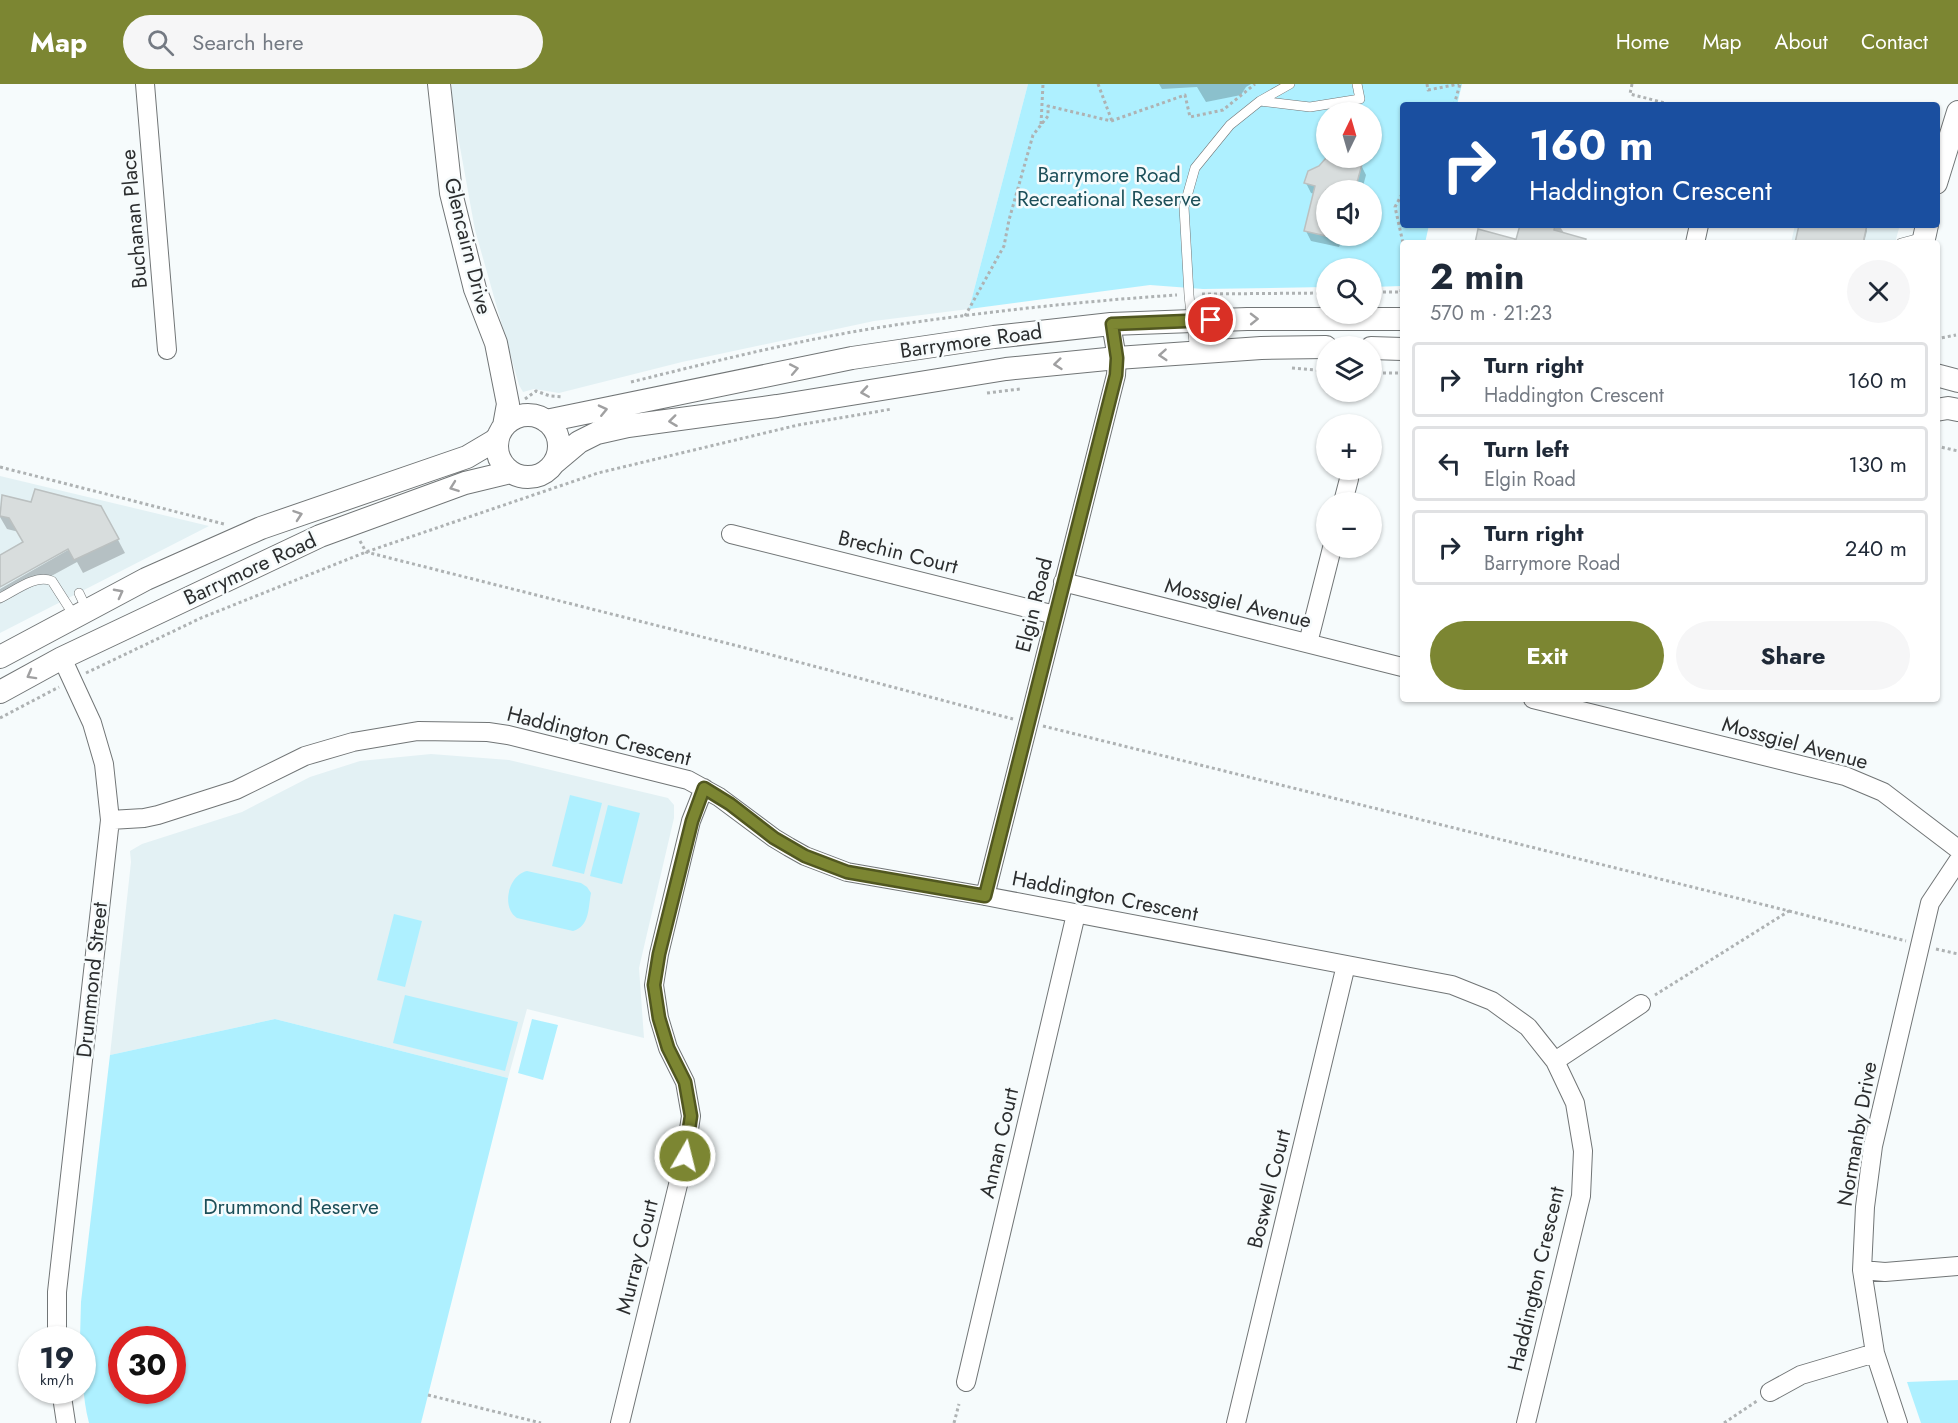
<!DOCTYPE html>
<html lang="en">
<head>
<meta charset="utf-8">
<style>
  body { margin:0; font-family:Jost,sans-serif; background:#f6f6f7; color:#1f2937; height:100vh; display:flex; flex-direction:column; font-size:22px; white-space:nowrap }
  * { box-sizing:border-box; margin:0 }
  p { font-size:20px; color:#747a83 }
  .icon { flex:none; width:33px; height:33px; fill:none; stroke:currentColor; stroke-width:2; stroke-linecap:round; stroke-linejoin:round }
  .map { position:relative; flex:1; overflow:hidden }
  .sheet { position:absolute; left:1400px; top:156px; width:540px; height:462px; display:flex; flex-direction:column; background:#fff; border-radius:6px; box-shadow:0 2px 4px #0004 }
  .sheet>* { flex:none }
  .guide { position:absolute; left:1400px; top:18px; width:540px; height:126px; border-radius:6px; box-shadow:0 2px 4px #0004; background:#1a4fa0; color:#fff; overflow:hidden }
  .needle { width:39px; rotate:5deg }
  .buttons { position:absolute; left:1316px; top:18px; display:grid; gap:12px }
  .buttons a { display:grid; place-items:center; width:66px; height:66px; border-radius:50%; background:#fff; box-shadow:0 2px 4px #0004; font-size:30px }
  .speed { position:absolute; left:18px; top:1242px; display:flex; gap:12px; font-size:30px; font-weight:700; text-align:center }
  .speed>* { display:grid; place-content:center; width:78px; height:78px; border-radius:50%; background:#fff; box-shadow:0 2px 4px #0004; line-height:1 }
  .speed small { font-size:15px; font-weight:400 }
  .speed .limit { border:9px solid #d22; background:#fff; color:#111 }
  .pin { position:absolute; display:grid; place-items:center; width:51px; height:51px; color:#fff; margin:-26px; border:3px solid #fff; border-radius:50%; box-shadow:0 2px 6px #0007 }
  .me { position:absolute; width:66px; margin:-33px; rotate:8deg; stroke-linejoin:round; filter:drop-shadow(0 0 4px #0008) }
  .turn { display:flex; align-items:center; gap:21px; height:126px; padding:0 30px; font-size:27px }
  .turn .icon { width:78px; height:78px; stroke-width:2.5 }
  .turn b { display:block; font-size:42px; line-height:51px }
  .round { display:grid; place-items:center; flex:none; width:63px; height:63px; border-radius:32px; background:#f6f6f7 }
  .overview { display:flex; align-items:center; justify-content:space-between; height:102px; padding:0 30px }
  h1 { font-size:36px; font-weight:700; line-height:45px }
  .action { display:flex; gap:12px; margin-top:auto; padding:12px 30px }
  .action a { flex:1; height:69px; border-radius:36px; background:#7c8632; color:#fff; font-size:24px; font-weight:700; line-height:69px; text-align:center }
  .action a+a { background:#f6f6f7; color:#1f2937 }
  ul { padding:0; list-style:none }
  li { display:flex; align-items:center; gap:18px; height:75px; margin:0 12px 9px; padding:0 18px; border:3px solid #e0e1e3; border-radius:6px }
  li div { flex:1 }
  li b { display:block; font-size:22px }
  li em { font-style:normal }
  header { display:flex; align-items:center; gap:36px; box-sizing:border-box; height:84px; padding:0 30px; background:#7c8632; color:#fff }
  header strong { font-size:28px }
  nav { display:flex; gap:33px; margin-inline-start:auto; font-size:21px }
  .search { width:420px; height:54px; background:#f6f6f7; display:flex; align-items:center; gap:15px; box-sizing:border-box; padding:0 21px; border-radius:33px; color:#747a83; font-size:22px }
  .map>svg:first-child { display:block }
</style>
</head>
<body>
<header>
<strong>Map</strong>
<div class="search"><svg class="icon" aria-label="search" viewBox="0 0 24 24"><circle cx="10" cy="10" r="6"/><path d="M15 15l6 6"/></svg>Search here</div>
<nav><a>Home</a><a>Map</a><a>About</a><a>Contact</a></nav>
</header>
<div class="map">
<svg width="1958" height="1339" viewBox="0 0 1958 1339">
  <rect width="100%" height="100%" fill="#f6fbfc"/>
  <path fill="#e3f1f4" d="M452,0H1028L969,225L874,237L682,278L559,309L534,305L523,308L519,301L475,146L452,19Z
    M1795,141H1886L1899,144L1895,159H1791Z
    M0,392L209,442L0,549Z
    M431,670L509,676L668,714L674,721V734L639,884L644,954L527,925L508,994L275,935L110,971L131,778L130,767L142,760L242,728L310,693L360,677Z"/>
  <path fill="#aef0ff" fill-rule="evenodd" d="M1028,0H1462L1457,21H1402V141H1429L1425,159H1402V202L1371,203V184H1326V203L1203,205L1150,201L969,225ZM1326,28H1371V74H1326ZM1326,106H1371V152H1326Z
    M570,711L602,719L584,790L552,782Z
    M608,721L640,729L622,800L590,792Z
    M527,787L581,799L587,803L591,809C588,824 590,842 573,847L517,834C501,824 508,791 527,787Z
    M394,830L422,837L405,903L377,896Z
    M405,911L518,938L505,987L393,959Z
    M275,935L508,994L421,1339H89C82,1312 82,1284 82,1256L80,1255L81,1218L110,971ZM122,1256H172V1306H122Z
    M532,935L558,941L543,996L518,989Z
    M1958,1296V1339H1921L1907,1298Z"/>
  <path fill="#0003" d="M1145,0H1251L1246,3L1241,11L1206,18L1197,3L1162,5L1159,0Z
    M1328,74L1361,81L1366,91L1362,106H1326V152H1351L1349,158L1342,156L1339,163L1311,157L1306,147L1315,110L1311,109L1306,99Z
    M1522,141H1559L1564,149L1574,159H1476L1480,147L1517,157Z
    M1801,141H1854L1866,144L1867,147L1864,159H1796Z
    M3,413L108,437L125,469L83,489L77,478L0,520V505L75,462L74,460L0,501V473L25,458L19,448L7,445L0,433Z"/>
  <path fill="#d8dddd" stroke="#bbc0c0" stroke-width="1.5" d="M1326,74H1338L1362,80L1355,106H1326V152L1304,147L1315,102L1304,99L1308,87L1319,82Z
    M1520,141H1555L1554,146L1586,155L1585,159H1515Z
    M1799,141H1867L1863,159H1795Z
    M1478,145L1515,155L1514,159H1475Z
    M35,405L101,422L119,455L74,476L68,465L0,503V471L23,458L9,434L0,432L2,411L31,418Z"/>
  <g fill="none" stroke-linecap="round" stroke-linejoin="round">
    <g stroke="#717576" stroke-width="10">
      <path id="service" d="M1260,17L1310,23L1360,15L1357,0
        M1901,159L1916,155H1924
        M1195,269L1189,211L1184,123L1195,84L1230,41L1260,17L1290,0
        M79,509L87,526
        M0,514C15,507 35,490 52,497L75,533"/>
    </g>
    <g stroke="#717576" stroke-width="20">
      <path id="minor" d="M145,0L167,266
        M1695,159L1699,141
        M1343,418L1349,395
        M731,450L1055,531
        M1063,498L1402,583
        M1308,559L1332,464
        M1533,615L1845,692L1883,708L1958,765
        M110,736L144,734L158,731L236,706L305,672L353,658L418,647L488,648L508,651L688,696L719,713L774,754L789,763L805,772L847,788L985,812L1452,901L1492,917L1528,943L1555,977L1575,1019L1583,1067L1581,1112L1526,1339
        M985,812L1116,291L1117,274L1111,240
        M1555,977L1641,920
        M1862,1186L1885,1188L1958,1182
        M57,1256V1208L110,736L104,680L92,639L62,574
        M966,1298L1076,830
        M61,1306L66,1339
        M1770,1308L1801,1291L1875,1269
        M620,1339L685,1072L691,1032L685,998L668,964L659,934L654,901L659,870L691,737L704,704
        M1236,1339L1346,881
        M1898,1339L1875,1269L1862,1186L1865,1123L1873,1062L1930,819L1958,777"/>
    </g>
    <g stroke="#717576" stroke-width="24">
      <path id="tertiary" d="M439,0L451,109L475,205L496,259L508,320L504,342
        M1936,99L1958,28
        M1923,159L1927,141
        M1371,264L1402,265
        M1936,291L1958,297
        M1936,326L1948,324L1958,326
        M497 362a31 31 0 1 1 62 0a31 31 0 1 1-62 0Z
        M546,337L852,274L994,253L1111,240L1247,235H1402
        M554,379L579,358L597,349L628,342L777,322L1006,285L1117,274L1261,264L1326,263
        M0,573L146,495L261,444L467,373L494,357L498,353
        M0,608L62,574L320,452L465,399L511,388"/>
    </g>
    <path stroke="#aeb2b3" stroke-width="3" stroke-dasharray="3 3" stroke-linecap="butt" d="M1098,0L1112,37
      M1427,0L1428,6L1459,0
      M1632,0L1630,10L1673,21
      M1454,21L1460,0
      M1041,40L1043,0
      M1402,110L1395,123L1403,159
      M1371,208H1402
      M1401,208L1402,195
      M1202,210L1326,209
      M965,232L1004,162L1009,136L1033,51L1048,32V22L1111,37L1185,11L1190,33L1223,26L1255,0
      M1936,255L1956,251
      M1292,284L1326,287
      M1371,289H1402
      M631,298C720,276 810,253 902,240C993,227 1085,217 1177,211
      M987,309L1020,305
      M525,315L536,307L550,312L563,313
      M1936,362L1958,367
      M0,383L224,440
      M360,457L366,468L738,562L1013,635
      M86,589L201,534L366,468L598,389L798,341L892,325
      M0,634L59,603
      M1043,642L1789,827L1655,911
      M1789,827L1906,857
      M1936,865L1958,870
      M428,1311L541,1339
      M954,1339L959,1320
      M1724,1339L1757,1317"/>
    <use href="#service" stroke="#fff" stroke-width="9"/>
    <use href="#minor" stroke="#fff" stroke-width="18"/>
    <use href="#tertiary" stroke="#fff" stroke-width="22"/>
  </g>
  <defs><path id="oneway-chevron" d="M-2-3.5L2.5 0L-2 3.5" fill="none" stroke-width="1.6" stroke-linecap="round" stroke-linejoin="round" transform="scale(1.5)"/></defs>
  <g stroke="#a0a0a1">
    <use href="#oneway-chevron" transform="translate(1254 235) rotate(-1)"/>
    <use href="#oneway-chevron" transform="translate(1163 271) rotate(176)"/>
    <use href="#oneway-chevron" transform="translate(1058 280) rotate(174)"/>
    <use href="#oneway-chevron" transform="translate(794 285) rotate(-11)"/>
    <use href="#oneway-chevron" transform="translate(865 308) rotate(171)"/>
    <use href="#oneway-chevron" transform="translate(603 326) rotate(-13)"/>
    <use href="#oneway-chevron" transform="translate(673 337) rotate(173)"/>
    <use href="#oneway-chevron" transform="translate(454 403) rotate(160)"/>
    <use href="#oneway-chevron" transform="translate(298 431) rotate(-19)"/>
    <use href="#oneway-chevron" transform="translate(119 509) rotate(-28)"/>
    <use href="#oneway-chevron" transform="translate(31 591) rotate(151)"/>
  </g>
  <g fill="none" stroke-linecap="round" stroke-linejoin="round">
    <g stroke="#515720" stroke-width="15">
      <path id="route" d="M685,1072L691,1032L685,998L668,964L659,934L654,901L659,870L692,737L704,704L730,720L774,754L805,772L847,788L985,812L1116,291L1117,274L1112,240L1211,236"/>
    </g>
    <use href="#route" stroke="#7c8632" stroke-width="10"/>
  </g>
  <g text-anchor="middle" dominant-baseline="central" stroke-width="5" stroke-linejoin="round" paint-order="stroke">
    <g font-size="21" fill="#1c4f59" stroke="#f6fbfc">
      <text x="1109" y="91">Barrymore Road<tspan x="1109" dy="24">Recreational Reserve</tspan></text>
      <text x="291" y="1123">Drummond Reserve</text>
    </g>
    <g font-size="21" fill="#2b2d2e" stroke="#f6fbfc">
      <text transform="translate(134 135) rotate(-95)">Buchanan Place</text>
      <text transform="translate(468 162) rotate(76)">Glencairn Drive</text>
      <text transform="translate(971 257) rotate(-8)">Barrymore Road</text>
      <text transform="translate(898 468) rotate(14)">Brechin Court</text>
      <text transform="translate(250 485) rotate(-25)">Barrymore Road</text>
      <text transform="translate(1238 519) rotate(14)">Mossgiel Avenue</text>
      <text transform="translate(1034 521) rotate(-76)">Elgin Road</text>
      <text transform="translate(599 652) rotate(14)">Haddington Crescent</text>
      <text transform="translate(1795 659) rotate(15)">Mossgiel Avenue</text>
      <text transform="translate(1105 812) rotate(11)">Haddington Crescent</text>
      <text transform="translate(92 896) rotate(-84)">Drummond Street</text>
      <text transform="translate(1857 1050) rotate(-80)">Normanby Drive</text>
      <text transform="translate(999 1059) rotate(-77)">Annan Court</text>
      <text transform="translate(1269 1105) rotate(-76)">Boswell Court</text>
      <text transform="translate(637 1173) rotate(-76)">Murray Court</text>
      <text transform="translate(1536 1195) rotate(-77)">Haddington Crescent</text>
    </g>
  </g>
</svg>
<div class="buttons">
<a><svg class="needle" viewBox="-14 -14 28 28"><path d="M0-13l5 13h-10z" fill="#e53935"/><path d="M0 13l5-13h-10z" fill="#747a83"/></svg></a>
<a><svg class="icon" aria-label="sound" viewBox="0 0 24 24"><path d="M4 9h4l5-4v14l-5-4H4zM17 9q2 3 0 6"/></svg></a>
<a><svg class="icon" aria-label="search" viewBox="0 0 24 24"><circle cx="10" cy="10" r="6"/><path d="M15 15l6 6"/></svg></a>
<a><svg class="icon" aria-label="layers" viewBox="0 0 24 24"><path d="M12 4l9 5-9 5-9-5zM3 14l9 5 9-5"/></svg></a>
<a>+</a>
<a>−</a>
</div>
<div class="speed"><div>19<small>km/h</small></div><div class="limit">30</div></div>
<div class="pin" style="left:1211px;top:236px;background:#d93025"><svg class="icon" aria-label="arrive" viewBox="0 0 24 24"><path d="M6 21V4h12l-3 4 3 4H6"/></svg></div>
<svg class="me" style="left:685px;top:1072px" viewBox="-20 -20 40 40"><circle r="17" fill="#7c8632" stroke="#fff" stroke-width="3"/><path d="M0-11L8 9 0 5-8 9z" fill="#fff"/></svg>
<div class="guide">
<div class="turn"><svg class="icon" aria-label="right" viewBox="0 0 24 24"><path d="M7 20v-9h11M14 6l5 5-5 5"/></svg><div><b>160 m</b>Haddington Crescent</div></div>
</div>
<section class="sheet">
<div class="overview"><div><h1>2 min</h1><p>570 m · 21:23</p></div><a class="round"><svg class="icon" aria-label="close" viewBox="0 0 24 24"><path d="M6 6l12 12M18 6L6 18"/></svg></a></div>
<ul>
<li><svg class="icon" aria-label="right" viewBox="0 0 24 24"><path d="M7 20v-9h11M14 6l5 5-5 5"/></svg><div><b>Turn right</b><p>Haddington Crescent</p></div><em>160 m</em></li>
<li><svg class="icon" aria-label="left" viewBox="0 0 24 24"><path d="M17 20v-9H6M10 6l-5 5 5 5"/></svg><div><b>Turn left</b><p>Elgin Road</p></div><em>130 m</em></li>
<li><svg class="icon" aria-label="right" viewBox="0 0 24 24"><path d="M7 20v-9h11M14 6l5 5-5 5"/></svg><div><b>Turn right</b><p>Barrymore Road</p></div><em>240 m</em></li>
</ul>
<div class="action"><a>Exit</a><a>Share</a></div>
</section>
</div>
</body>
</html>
